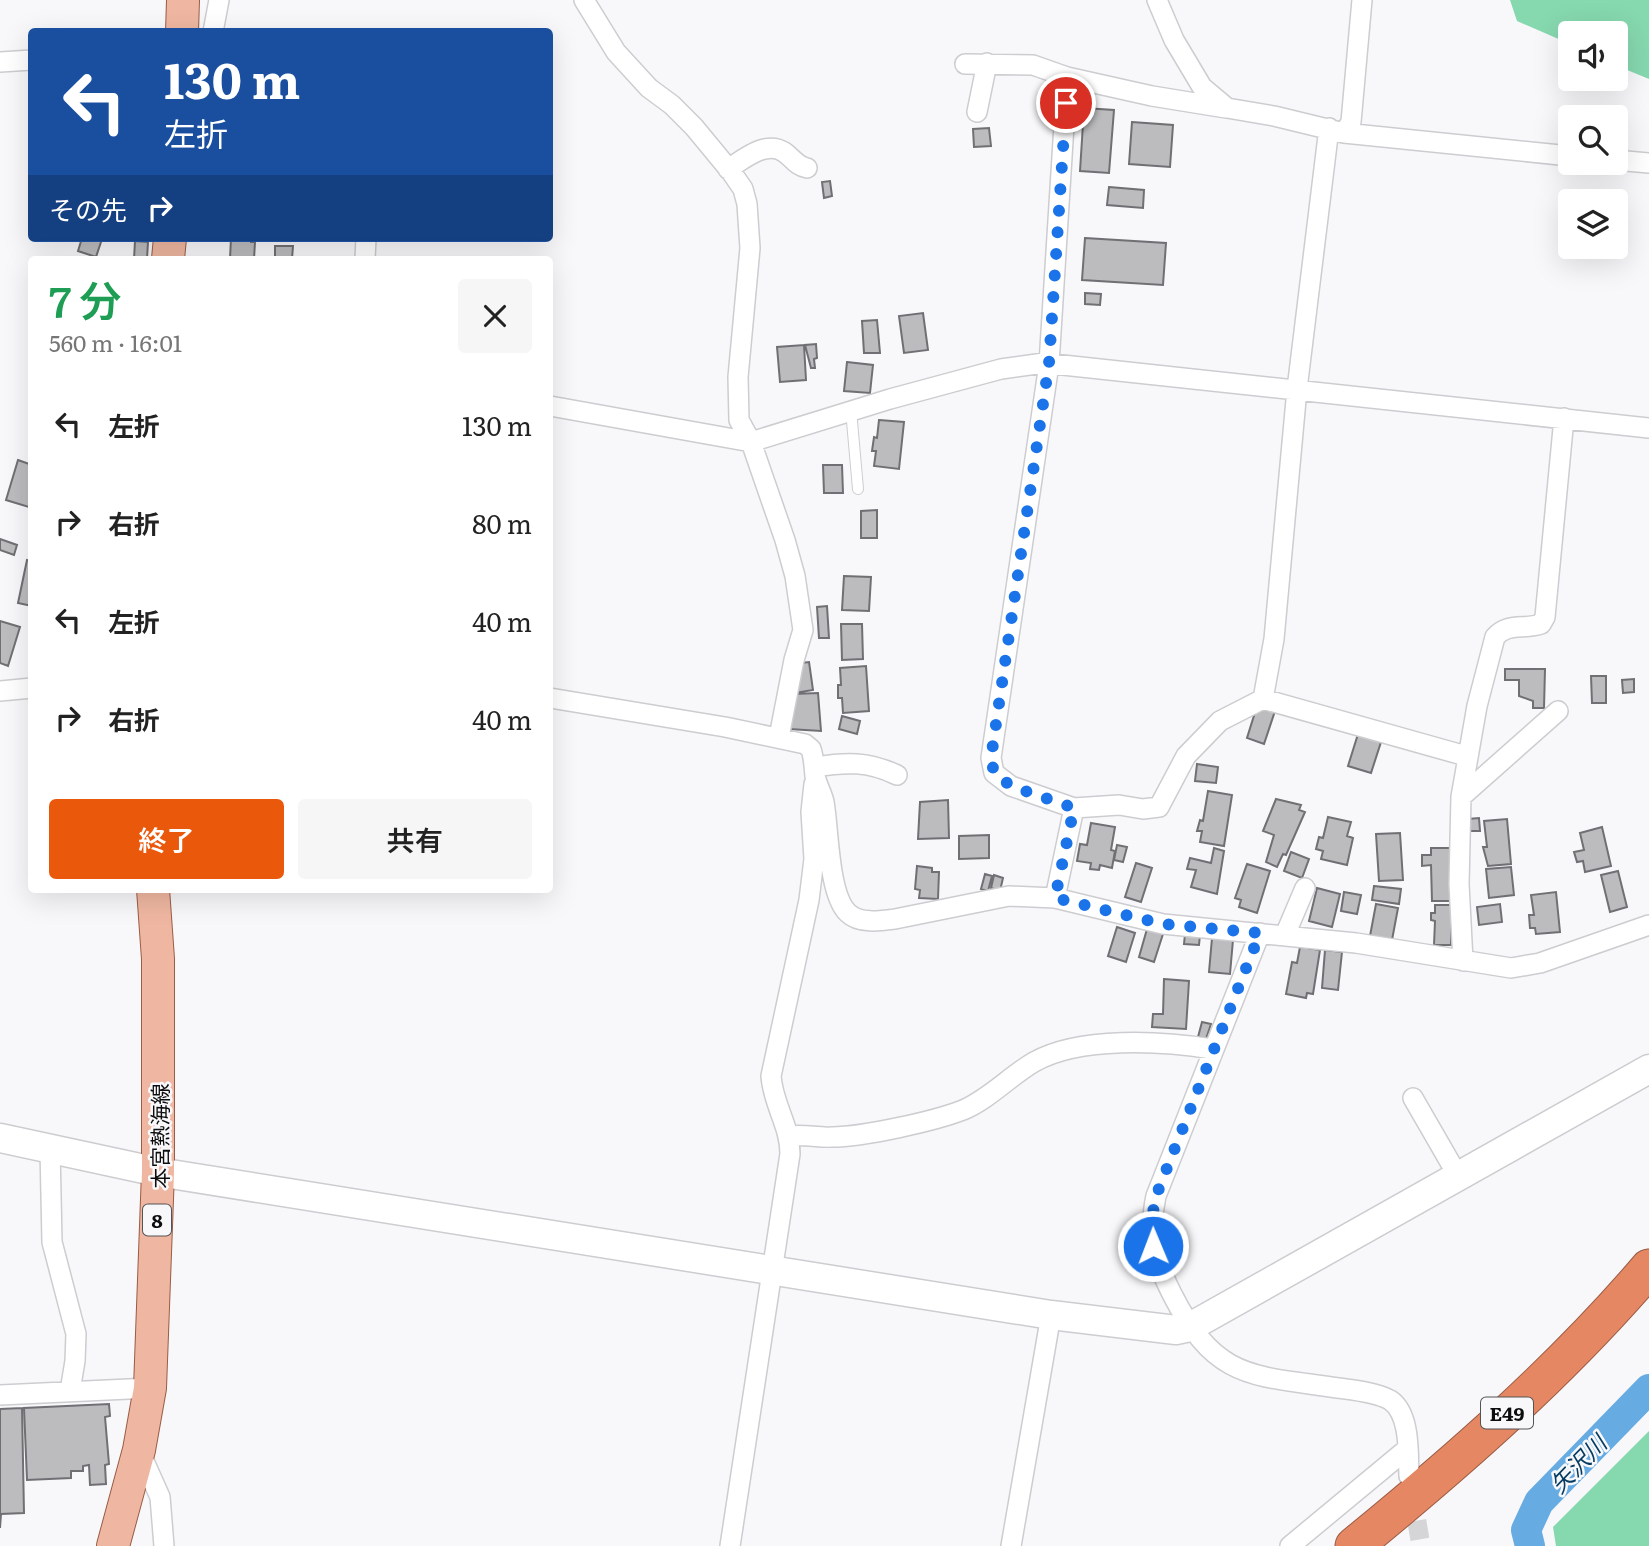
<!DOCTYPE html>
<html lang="ja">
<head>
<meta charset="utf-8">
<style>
  body { margin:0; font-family:Literata,"Noto Sans JP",serif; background:#f6f6f6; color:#222; height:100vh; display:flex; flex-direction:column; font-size:26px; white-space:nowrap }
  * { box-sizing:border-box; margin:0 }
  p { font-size:23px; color:#767676 }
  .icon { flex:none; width:38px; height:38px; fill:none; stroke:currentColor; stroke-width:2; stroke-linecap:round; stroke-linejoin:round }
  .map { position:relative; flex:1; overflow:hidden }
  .sheet { position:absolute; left:28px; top:256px; width:525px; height:637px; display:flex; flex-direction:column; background:#fff; border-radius:7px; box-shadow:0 7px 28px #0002 }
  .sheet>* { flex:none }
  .banner { position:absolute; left:28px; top:28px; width:525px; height:214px; border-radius:7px; box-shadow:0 7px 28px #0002; background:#1a4fa0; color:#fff; overflow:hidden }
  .tools { position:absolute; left:1558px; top:21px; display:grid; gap:14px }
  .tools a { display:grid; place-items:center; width:70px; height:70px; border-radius:7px; background:#fff; box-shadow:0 7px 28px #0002; font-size:35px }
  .pin { position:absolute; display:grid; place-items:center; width:60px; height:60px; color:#fff; margin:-30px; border:4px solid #fff; border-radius:50%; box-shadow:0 2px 7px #0007 }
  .me { position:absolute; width:77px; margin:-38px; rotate:359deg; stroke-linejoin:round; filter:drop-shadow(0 0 5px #0008) }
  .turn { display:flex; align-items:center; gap:24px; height:147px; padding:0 21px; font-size:32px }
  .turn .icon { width:91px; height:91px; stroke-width:2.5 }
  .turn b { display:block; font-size:49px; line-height:60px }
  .then { display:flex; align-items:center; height:66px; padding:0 21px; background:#0003; gap:14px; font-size:26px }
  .round { display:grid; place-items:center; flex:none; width:74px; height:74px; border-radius:7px; background:#f6f6f6 }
  .headline { display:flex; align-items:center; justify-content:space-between; height:119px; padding:0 21px }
  h1 { font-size:42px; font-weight:600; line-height:52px; color:#1e9e55 }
  .cta { display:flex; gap:14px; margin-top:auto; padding:14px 21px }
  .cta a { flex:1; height:80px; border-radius:7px; background:#ea580c; color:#fff; font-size:28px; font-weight:600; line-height:80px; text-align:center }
  .cta a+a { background:#f6f6f6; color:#222 }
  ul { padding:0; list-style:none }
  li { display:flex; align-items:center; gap:21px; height:98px; padding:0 21px }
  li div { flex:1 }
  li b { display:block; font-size:26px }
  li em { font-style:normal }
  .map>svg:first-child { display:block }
</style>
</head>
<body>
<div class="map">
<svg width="1649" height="1546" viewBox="0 0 1649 1546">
  <rect width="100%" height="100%" fill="#f8f8fb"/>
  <path fill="#86d8af" d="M1510,0H1649V79L1615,65V33H1570V44L1517,21Z
    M1649,1431V1546H1556L1553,1527Z"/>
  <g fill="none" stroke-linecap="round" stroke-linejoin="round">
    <path stroke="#66abe2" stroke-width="30" d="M1530,1546L1526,1530L1539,1502L1649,1389"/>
  </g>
  <path fill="#bcbcbf" stroke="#707074" stroke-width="2" d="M1084,108L1114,110L1109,173L1080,171Z
    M1132,122L1173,125L1170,167L1129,164Z
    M989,128L991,146L974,147L973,129Z
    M830,181L832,196L824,198L822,182Z
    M1109,187L1144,190L1143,208L1107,205Z
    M82,238L102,239L96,257L78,251Z
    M231,238H251V242H255L254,259H230Z
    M1085,238L1166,243L1163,285L1082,280Z
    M135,241L148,242L147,259H134Z
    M275,246H293L292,259H275Z
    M1085,293L1101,294L1100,305L1085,304Z
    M923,313L928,350L904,353L899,316Z
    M877,320L880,353H864L862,321Z
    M816,344L817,358L814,359L815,368H811L805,345Z
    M804,345L806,380L780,382L777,347Z
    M847,362L873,365L870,393L844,391Z
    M879,420L904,422L899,469L874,466L876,451H872L874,437L877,438Z
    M18,460L32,465V508L6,500Z
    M823,465H842L843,493H824Z
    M877,510V538H861V511Z
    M0,539L17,545L14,555L0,550Z
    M27,560L32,561V606L18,603Z
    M844,576L871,577L869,611L842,610Z
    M827,606L829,638H819L817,607Z
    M0,621L20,627L8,666L0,663Z
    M841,624H862L863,659L842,660Z
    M809,662L813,690L795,693L801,663Z
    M866,666L869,711L843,713L842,698H838V685H841L840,668Z
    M1505,669H1545L1544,708H1533V701L1519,696V680H1505Z
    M1591,676H1606V703H1592Z
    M1634,679V692L1623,693L1622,680Z
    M818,693L821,731L789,729L793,694Z
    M1257,706L1275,711L1264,744L1247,738Z
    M842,716L860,721L857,734L839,729Z
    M1358,734L1381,742L1371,773L1348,766Z
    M1197,764L1218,767L1216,783L1195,781Z
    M1208,791L1232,795L1224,846L1200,842L1202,831H1197L1200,820L1203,821Z
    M1276,799L1301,805L1299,810L1305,812L1286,855L1283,854L1277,867L1266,862L1274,835L1263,831Z
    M948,800L949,838L918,839L920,802Z
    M1328,817L1351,822L1347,836L1353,838L1347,865L1321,859L1323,851L1316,849L1319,837L1323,838Z
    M1479,818L1480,831H1469L1468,819Z
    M1507,819L1511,864L1488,866L1483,847H1487L1484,821Z
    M1091,823L1115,827L1111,850L1115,851L1112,868L1100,865L1099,870L1090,869L1091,863L1077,861L1080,844L1087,845Z
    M1602,827L1611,866L1585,872L1583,861L1577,862L1574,852L1584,850L1580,833Z
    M1400,833L1403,880L1379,881L1376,834Z
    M989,835V858L959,859V836Z
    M1117,845L1127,847L1123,862L1114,860Z
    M1214,848L1224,851L1217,894L1191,887L1196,870L1187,869L1190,858L1211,863Z
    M1431,848H1451L1452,901H1432L1431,865L1422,866V855H1431Z
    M1291,852L1309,859L1302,878L1284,871Z
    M1136,863L1152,868L1141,902L1125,897Z
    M1247,864L1270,871L1257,913L1239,907L1241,900L1235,898Z
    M917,866L932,868V872H939L938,899L919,898L920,890L915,889Z
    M1511,867L1514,895L1489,898L1486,869Z
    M1618,871L1627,907L1610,912L1601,875Z
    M985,874L992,876L988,891L981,889Z
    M994,875L1003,878L1000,891L991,888Z
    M1374,886L1401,889L1399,904L1372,900Z
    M1317,888L1340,894L1332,927L1309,921Z
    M1344,892L1361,895L1357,914L1341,911Z
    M1556,892L1560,932L1536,934L1535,928H1530L1529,915H1534L1531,895Z
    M1376,904L1398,908L1392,940L1370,936Z
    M1500,904L1502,922L1479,925L1477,907Z
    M1435,905H1452L1451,945H1434L1435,921L1431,920V913H1435Z
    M1117,927L1135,933L1126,962L1108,956Z
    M1147,929L1163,934L1154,962L1139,957Z
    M1185,934L1200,935L1199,945L1184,944Z
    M1212,938L1233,940L1230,974L1209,972Z
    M1300,947L1320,950L1313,994L1307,993L1306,998L1286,994L1292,962L1297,963Z
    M1325,950L1342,952L1338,990L1322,988Z
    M1164,979L1189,981L1186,1029L1152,1027L1153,1014H1163Z
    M1202,1022L1211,1024L1206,1039L1198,1037Z
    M109,1404L110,1416L105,1417L109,1464L105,1465L106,1484L90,1485L89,1465L83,1466V1471H71V1478L27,1480L24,1408Z
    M22,1408L24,1513L1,1514L0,1528V1409Z"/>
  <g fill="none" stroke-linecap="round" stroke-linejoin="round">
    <path stroke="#d5d5d7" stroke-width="19" stroke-dasharray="19 10" stroke-linecap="butt" d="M1412,1492L1421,1546"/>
    <g stroke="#cdcdd1" stroke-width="12">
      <path id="lane" d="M851,410L858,489"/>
    </g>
    <g stroke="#cdcdd1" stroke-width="22">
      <path id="street" d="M584,0L616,52L649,88L672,105L694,127L732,173L743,189L747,204L750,248L738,377L739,420L751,442L785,540L795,576L803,630L794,660L779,737
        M1157,0L1174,40L1202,87L1227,108L1274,116L1344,133L1570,156
        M213,32L219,0
        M0,62L32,60
        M965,64L1033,65L1067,77L1152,96L1226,108
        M1067,77L1049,364L991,758L994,773L1011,786L1074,808
        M977,112L987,63
        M1344,133L1351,122L1362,0
        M1615,160L1649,163
        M728,169C744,159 766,140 784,152C793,158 796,166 807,168
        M365,259L366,238
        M550,406L751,442L890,399L1001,369L1044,363L1649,428
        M0,691L32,688
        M550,698L725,727L805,744L811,749C814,758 814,767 815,776C817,785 822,793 824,802C829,829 828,894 848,913C859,924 880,921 895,919L1009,896L1055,898L1163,924L1356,943L1511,968L1540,963L1649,925
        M1263,699L1466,756
        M815,767C846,762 868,761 897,775
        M1461,797L1558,711
        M1055,898L1074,808L1119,805L1143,809L1159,807L1186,756L1220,721L1263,699L1274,639L1297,389L1329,128
        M1260,933L1156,1196C1148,1233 1155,1261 1172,1294C1216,1381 1252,1375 1338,1388C1353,1390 1376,1392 1390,1400C1411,1414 1408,1455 1409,1476
        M1285,935L1305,888
        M1463,961L1459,884L1461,797L1477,706L1495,637C1508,622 1524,630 1541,624L1545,617L1564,418
        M1413,1098L1458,1176
        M790,1136C805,1134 818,1138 832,1137C863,1137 935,1121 963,1110C989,1099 1010,1076 1034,1062C1080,1036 1162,1041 1212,1049
        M50,1149L52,1242L76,1334L75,1361L70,1391
        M0,1395L150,1388
        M139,1450L160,1497L164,1546
        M730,1546L790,1154C790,1125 773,1105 771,1076L809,900L814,859L811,812L814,784
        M1011,1546L1051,1315
        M1290,1546L1407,1449"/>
    </g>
    <g stroke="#cdcdd1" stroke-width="31">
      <path id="secondary" d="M0,1138L158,1172L1051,1315L1176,1330L1190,1327L1649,1069"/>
    </g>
    <g stroke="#995c45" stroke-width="34">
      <path id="primary" d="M182,32L183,0
        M168,259L170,238
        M113,1546L139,1450L150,1388L158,1172V959L153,889"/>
    </g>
    <g stroke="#995c45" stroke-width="39">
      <path id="highway" d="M1354,1546C1458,1461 1561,1371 1649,1268"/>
    </g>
    <use href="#lane" stroke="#fff" stroke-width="10"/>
    <use href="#street" stroke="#fff" stroke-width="19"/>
    <use href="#secondary" stroke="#fff" stroke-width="28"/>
    <use href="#primary" stroke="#efb7a1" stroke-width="32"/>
    <use href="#highway" stroke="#e58762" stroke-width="37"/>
  </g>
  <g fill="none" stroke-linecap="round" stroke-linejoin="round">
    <path stroke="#1a73e8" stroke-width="12" stroke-dasharray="0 21.6" d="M1066,103L1049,363L991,758L994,773L1011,786L1074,808L1055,898L1163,924L1260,933L1156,1196L1151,1223L1153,1246"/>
  </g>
  <g text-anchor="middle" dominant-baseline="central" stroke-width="5" stroke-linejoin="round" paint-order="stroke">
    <g fill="#f8f8fb" stroke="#545455" stroke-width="2">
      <rect x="143" y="1204.5" width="28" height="31" rx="5"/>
      <rect x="1481" y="1397.5" width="52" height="31" rx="5"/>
    </g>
    <g font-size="19" font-weight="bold" fill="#0d0d0e">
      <text x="157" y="1220">8</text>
      <text x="1507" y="1413">E49</text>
    </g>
    <g font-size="21" fill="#0d0d0e" stroke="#f8f8fb">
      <text transform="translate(158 1136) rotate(-90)">本宮熱海線</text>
    </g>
    <g font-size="23" font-style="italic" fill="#043b5f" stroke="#f8f8fb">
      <text transform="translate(1577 1463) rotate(-46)">矢沢川</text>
    </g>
  </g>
</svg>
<div class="tools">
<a><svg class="icon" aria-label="sound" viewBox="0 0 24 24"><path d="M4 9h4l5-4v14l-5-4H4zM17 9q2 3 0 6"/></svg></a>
<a><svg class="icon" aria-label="search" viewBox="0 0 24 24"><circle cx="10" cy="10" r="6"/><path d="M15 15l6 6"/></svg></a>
<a><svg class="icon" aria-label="layers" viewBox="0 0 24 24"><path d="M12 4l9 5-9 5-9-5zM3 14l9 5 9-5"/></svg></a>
</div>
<div class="pin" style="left:1066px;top:103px;background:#d93025"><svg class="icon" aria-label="arrive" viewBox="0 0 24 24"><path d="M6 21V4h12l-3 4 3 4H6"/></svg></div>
<svg class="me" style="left:1153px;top:1246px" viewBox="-20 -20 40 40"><circle r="17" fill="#1a73e8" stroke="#fff" stroke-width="3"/><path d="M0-11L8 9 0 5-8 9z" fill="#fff"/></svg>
<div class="banner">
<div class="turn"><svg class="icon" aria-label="left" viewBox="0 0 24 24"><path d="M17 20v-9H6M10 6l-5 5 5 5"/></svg><div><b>130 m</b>左折</div></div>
<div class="then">その先<svg class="icon" aria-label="right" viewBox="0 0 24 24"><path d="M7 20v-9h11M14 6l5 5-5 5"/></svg></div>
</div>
<section class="sheet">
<div class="headline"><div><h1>7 分</h1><p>560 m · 16:01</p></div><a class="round"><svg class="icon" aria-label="close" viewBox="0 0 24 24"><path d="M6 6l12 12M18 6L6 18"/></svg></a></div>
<ul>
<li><svg class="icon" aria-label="left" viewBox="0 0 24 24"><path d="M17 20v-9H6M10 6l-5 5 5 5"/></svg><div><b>左折</b></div><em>130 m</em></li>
<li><svg class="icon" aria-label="right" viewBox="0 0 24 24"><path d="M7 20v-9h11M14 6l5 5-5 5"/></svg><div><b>右折</b></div><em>80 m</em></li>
<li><svg class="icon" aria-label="left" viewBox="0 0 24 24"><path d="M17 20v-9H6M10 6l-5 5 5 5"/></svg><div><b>左折</b></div><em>40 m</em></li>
<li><svg class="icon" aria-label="right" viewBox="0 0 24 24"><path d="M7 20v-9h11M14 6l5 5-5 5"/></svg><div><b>右折</b></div><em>40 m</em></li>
</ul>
<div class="cta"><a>終了</a><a>共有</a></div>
</section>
</div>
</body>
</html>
